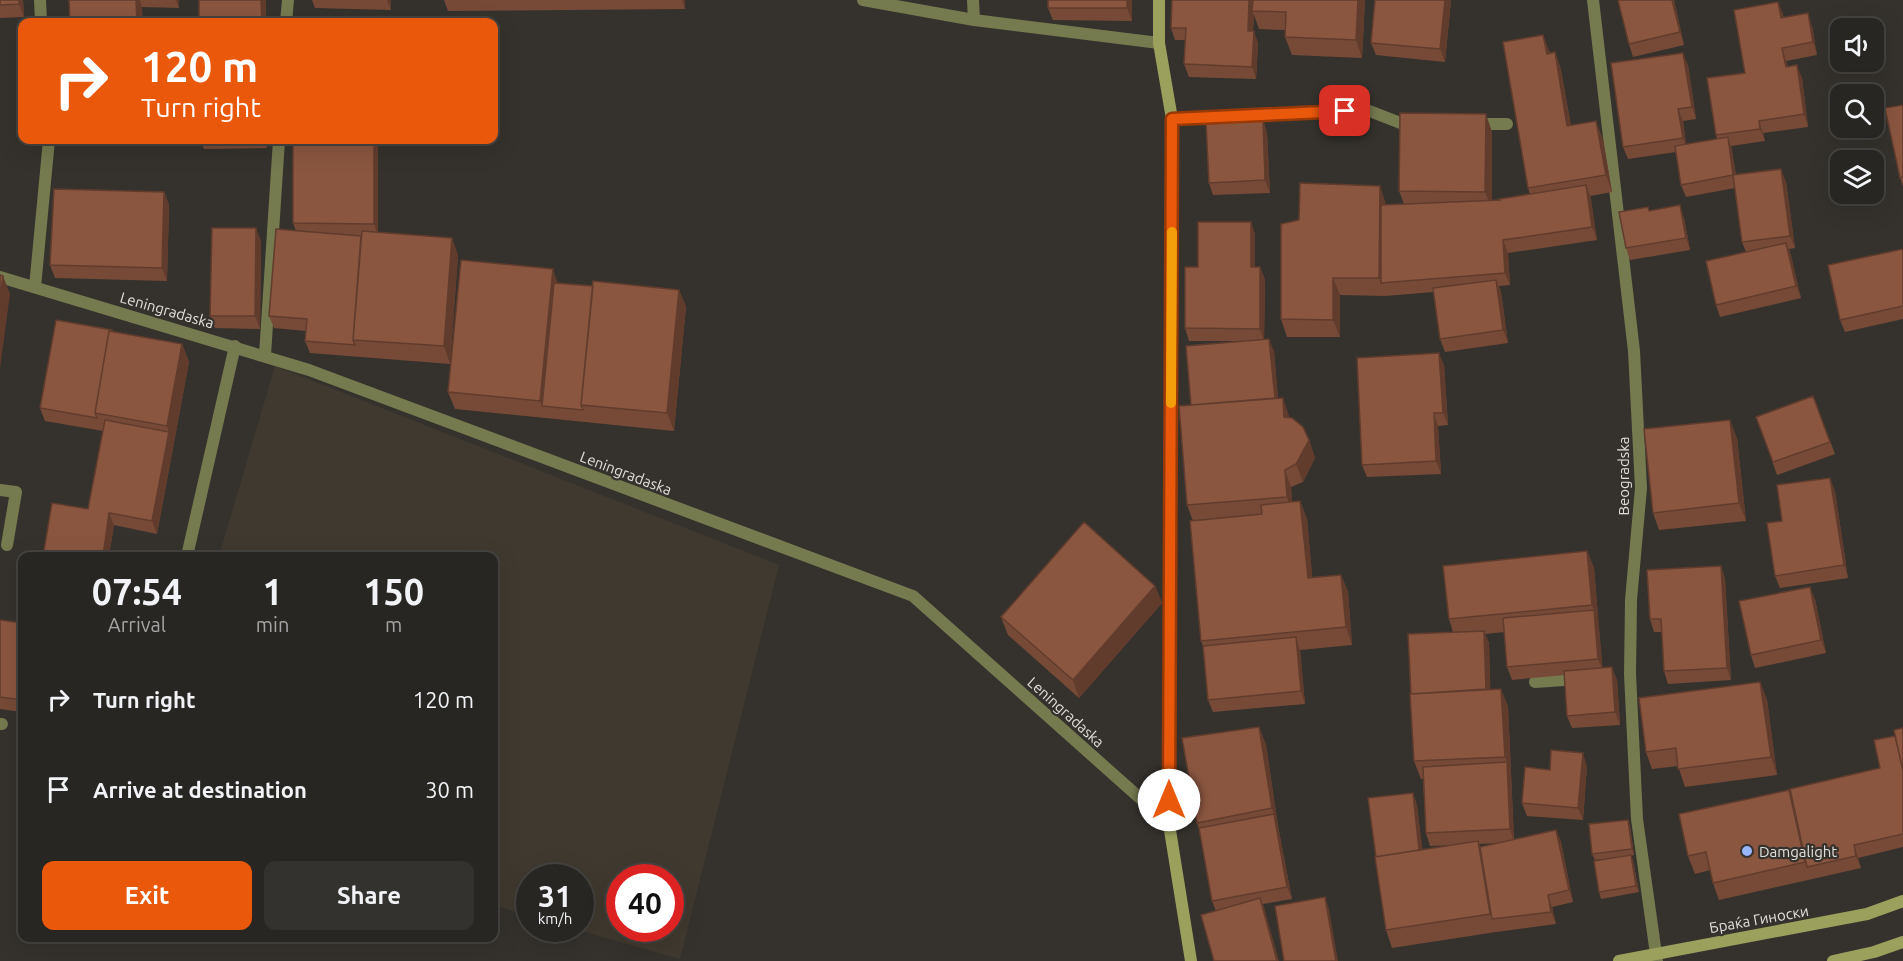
<!DOCTYPE html>
<html lang="en">
<head>
<meta charset="utf-8">
<style>
  body { margin:0; font-family:Ubuntu,sans-serif; background:#34322f; color:#f1f3f6; height:100vh; display:flex; flex-direction:column; font-size:22px; white-space:nowrap }
  * { box-sizing:border-box; margin:0 }
  p { font-size:20px; color:#a5a5a5 }
  .icon { flex:none; width:33px; height:33px; fill:none; stroke:currentColor; stroke-width:2; stroke-linecap:round; stroke-linejoin:round }
  .map { position:relative; flex:1; overflow:hidden }
  .side { position:absolute; left:18px; top:552px; width:480px; height:390px; display:flex; flex-direction:column; background:#282622; border-radius:12px; box-shadow:0 6px 24px #0002,0 0 0 2px #444340 }
  .side>* { flex:none }
  .banner { position:absolute; left:18px; top:18px; width:480px; height:126px; border-radius:12px; box-shadow:0 6px 24px #0002,0 0 0 2px #444340; background:#ea580c; color:#fff; overflow:hidden }
  .controls { position:absolute; left:1830px; top:18px; display:grid; gap:12px }
  .controls a { display:grid; place-items:center; width:54px; height:54px; border-radius:12px; background:#282622; box-shadow:0 6px 24px #0002,0 0 0 2px #444340; font-size:30px }
  .speed { position:absolute; left:516px; top:864px; display:flex; gap:12px; font-size:30px; font-weight:700; text-align:center }
  .speed>* { display:grid; place-content:center; width:78px; height:78px; border-radius:50%; background:#282622; box-shadow:0 6px 24px #0002,0 0 0 2px #444340; line-height:1 }
  .speed small { font-size:15px; font-weight:400 }
  .speed .limit { border:9px solid #d22; background:#fff; color:#111 }
  .pin { position:absolute; display:grid; place-items:center; width:51px; height:51px; color:#fff; margin:-26px; border-radius:12px; box-shadow:0 3px 9px #0006 }
  .me { position:absolute; width:66px; margin:-33px; rotate:0deg; stroke-linejoin:round; filter:drop-shadow(0 0 4px #0008) }
  .turn { display:flex; align-items:center; gap:21px; height:126px; padding:0 24px; font-size:27px }
  .turn .icon { width:78px; height:78px; stroke-width:2.5 }
  .turn b { display:block; font-size:42px; line-height:51px }
  .eta { display:flex; justify-content:space-evenly; align-items:center; height:102px; text-align:center }
  .eta b { font-size:36px; font-weight:700; line-height:42px }
  .button { display:flex; gap:12px; margin-top:auto; padding:12px 24px }
  .button a { flex:1; height:69px; border-radius:12px; background:#ea580c; color:#fff; font-size:24px; font-weight:700; line-height:69px; text-align:center }
  .button a+a { background:#34322f; color:#f1f3f6 }
  ul { padding:0; list-style:none }
  li { display:flex; align-items:center; gap:18px; height:90px; padding:0 24px }
  li div { flex:1 }
  li b { display:block; font-size:22px }
  li em { font-style:normal }
  .map>svg:first-child { display:block }
</style>
</head>
<body>
<div class="map">
<svg width="1903" height="961" viewBox="0 0 1903 961">
  <rect width="100%" height="100%" fill="#35322d"/>
  <path fill="#40392f" fill-rule="evenodd" d="M275,366L779,565L680,959L575,929L580,928V878H530L529,916L494,905V556H219ZM620,878H670V928H620Z"/>
  <g fill="none" stroke-linecap="round" stroke-linejoin="round">
    <path stroke="#767a4f" stroke-width="12" d="M187,556L235,346"/>
    <path stroke="#767a4f" stroke-width="12" d="M40,0L41,22
      M863,0L974,20L1159,43
      M973,0L974,20
      M1593,0L1634,351L1641,488L1631,600L1630,674L1637,819L1657,961
      M286,22L288,0
      M1172,119L1367,110L1403,124H1416
      M1475,124H1507
      M0,277L309,370L913,596L1169,824
      M35,287L49,140
      M265,355L279,140
      M0,490L16,492L7,545
      M1535,682L1579,679
      M0,724H2"/>
    <path stroke="#9ba15c" stroke-width="12" d="M1159,0V43L1172,119L1169,824L1191,961
      M1619,961L1867,914L1903,901
      M1833,961L1874,952L1903,942"/>
  </g>
  <path fill="#774a37" fill-rule="evenodd" d="M0,0H23L24,17L0,18Z
    M69,0H179V8L142,7Z
    M312,0H391V10L315,8Z
    M444,0H685V9L448,11Z
    M1048,0H1132V21L1053,20L1048,8Z
    M1172,0H1365L1362,58L1292,55L1285,37V30L1259,29L1254,15L1253,31L1258,43L1256,79L1189,77L1184,64L1185,40H1175L1171,28Z
    M1375,0H1451L1445,62L1376,55L1371,43Z
    M1618,0H1674L1684,45L1633,57L1629,44Z
    M1778,2L1784,18L1812,26L1817,55L1786,61L1788,67L1802,78L1808,127L1763,133L1765,141L1731,146L1736,175L1786,182L1795,248L1789,249L1801,298L1720,317L1716,305L1746,252L1742,242L1735,188L1686,197L1681,185L1676,152L1628,159L1623,147L1688,65L1696,119L1683,121L1686,144L1717,139L1716,135Z
    M1555,52L1561,70L1571,126L1603,139L1612,192L1590,196L1597,240L1508,253L1510,285L1499,286L1501,292L1508,343L1445,352L1440,339L1433,292L1385,296L1340,295V337H1287L1281,319L1386,204V205L1404,204L1399,191L1492,132V201L1499,200V199L1530,194L1528,188L1550,53Z
    M1903,105V186L1900,178Z
    M1263,120L1267,133L1270,193L1213,195L1209,183Z
    M201,140H267V148L204,149Z
    M378,140V232L452,238L458,256L450,364L310,353L305,341L306,331L274,328L269,316L296,231L293,223Z
    M164,192L169,205L167,281L55,278L50,265Z
    M1648,207L1649,210L1684,218L1690,250L1630,260L1626,248Z
    M1251,222L1255,235V267H1260L1265,280L1264,339L1274,351L1278,399L1289,416V418L1309,440L1315,458L1303,482L1291,487L1292,502L1300,501L1307,519L1312,577L1341,575L1348,592L1352,645L1300,650L1305,704L1213,712L1208,700L1203,646L1201,641L1193,521L1187,505L1191,405L1244,341H1189L1185,328L1198,267Z
    M261,241L260,329L215,328L210,316Z
    M1903,249V319L1845,332L1840,320Z
    M558,283L593,286L679,290L686,307L674,431L455,409L448,392Z
    M112,331L182,344L189,362L157,534L114,525L109,556H43L88,509L103,431L45,421L40,408Z
    M1444,365L1448,425L1438,426L1441,474L1367,477L1362,465Z
    M1813,396L1835,454L1777,475L1756,417Z
    M1737,438L1746,521L1659,530L1653,513Z
    M1835,491L1848,578L1780,588L1775,576L1782,521Z
    M1587,551L1594,568L1602,668L1617,680L1620,725L1572,728L1567,716L1565,675L1512,680L1507,667L1504,632L1485,634L1489,643L1490,689L1508,706L1514,839L1556,830L1561,842L1573,902L1552,907L1556,924L1496,932L1392,948L1386,930L1413,793L1417,806L1422,850L1457,845L1430,846L1426,833L1423,779H1421L1414,761L1411,694L1453,632L1449,619ZM1498,843L1480,847L1479,844Z
    M1721,566L1725,579L1731,680L1668,684L1664,671L1662,632H1654L1650,619Z
    M1155,586L1162,603L1079,698L1008,635L1001,617Z
    M1815,599L1826,653L1755,668L1751,655Z
    M0,620L22,623V712L0,709Z
    M1760,682L1767,700L1777,775L1685,787L1678,766L1652,769L1646,752Z
    M1259,727L1266,745L1278,826L1292,899L1263,904L1265,911H1216L1212,901L1199,828L1197,823Z
    M1903,728V847L1858,858L1861,868L1719,900L1713,883L1710,870L1695,874L1688,856L1789,790L1792,797L1880,768L1895,736Z
    M1587,766L1583,820L1527,816L1522,803L1550,770Z
    M1630,826L1634,855L1631,856L1633,861L1639,892L1601,899L1599,892L1620,857L1595,860L1592,854Z"/>
  <path fill="#613c2d" d="M19,0H23L24,17L19,4Z
    M136,0H140L142,7L143,22H137Z
    M176,0H179V8Z
    M261,0H266V22H262Z
    M387,0H391V10Z
    M682,0H685V9Z
    M1127,0H1132V21L1127,8Z
    M1249,0H1254L1252,11L1254,15L1252,43L1248,31Z
    M1358,0H1365L1362,58L1356,40Z
    M1445,0H1451L1445,62L1440,49Z
    M1672,0H1674L1684,45L1680,32Z
    M1778,2L1783,14L1786,31L1781,18Z
    M1808,13L1812,26L1817,55L1813,42Z
    M1254,31L1258,43L1256,79L1252,67Z
    M1543,35L1550,53L1547,54Z
    M1782,48L1786,61L1790,79L1786,67Z
    M1555,52L1561,70L1574,144L1567,126Z
    M1683,53L1688,65L1696,119L1692,107Z
    M1797,65L1802,78L1808,127L1804,114Z
    M1678,109L1683,121L1687,151L1683,138Z
    M1486,114L1492,132V210L1485,192Z
    M1263,120L1267,133L1270,193L1265,180Z
    M1596,121L1603,139L1612,192L1606,175Z
    M1759,121L1763,133L1765,141L1760,129Z
    M1728,137L1732,150L1738,188L1733,175Z
    M263,140H267V148Z
    M374,140H378V236L374,224Z
    M1781,169L1786,182L1795,248L1790,236Z
    M1586,185L1591,198L1597,240L1592,227Z
    M1380,186L1386,204L1385,283H1381L1379,278Z
    M164,192L169,205L167,281L162,268Z
    M1680,205L1684,218L1690,250L1686,238Z
    M1251,222L1255,235V279L1251,267Z
    M256,228L261,241L260,329L255,316Z
    M452,238L458,256L450,364L444,346Z
    M1503,240L1508,253L1510,285L1505,273Z
    M1786,243L1791,255L1801,298L1796,286Z
    M1260,267L1265,280L1264,341L1260,329Z
    M553,269L559,287L542,406L540,401Z
    M3,276L10,294L0,368V300Z
    M1333,278L1340,295V337L1333,320Z
    M1496,280L1501,292L1508,343L1503,330Z
    M679,290L686,307L674,431L667,413Z
    M1269,339L1274,351L1279,411L1275,398Z
    M182,344L189,362L157,534L152,521L169,432L167,426Z
    M1439,353L1444,365L1448,425L1443,413Z
    M1283,398L1289,416L1291,434L1284,417Z
    M1434,413L1438,426L1441,474L1436,461Z
    M1730,420L1737,438L1746,521L1739,503Z
    M1309,440L1315,458L1303,482L1296,464Z
    M1285,470L1291,487L1293,515L1287,497Z
    M1830,478L1835,491L1848,578L1844,565Z
    M1300,501L1307,519L1314,595L1308,578Z
    M109,513L114,525L109,556H103Z
    M1587,551L1594,568L1603,671L1598,659L1594,610L1592,605Z
    M1721,566L1725,579L1731,680L1727,668Z
    M1341,575L1348,592L1352,645L1346,627Z
    M1155,586L1162,603L1079,698L1073,680Z
    M1810,587L1815,599L1826,653L1821,640Z
    M1484,631L1489,643L1491,707L1486,695Z
    M1296,637L1300,650L1305,704L1301,691Z
    M1612,667L1617,680L1620,725L1615,712Z
    M1760,682L1767,700L1777,775L1771,757Z
    M1501,689L1508,706L1514,842L1510,829L1507,762L1505,757Z
    M1259,727L1266,745L1278,826L1272,808Z
    M1583,753L1587,766L1583,820L1578,808Z
    M1413,793L1417,806L1425,868L1420,856Z
    M1274,814L1278,826L1292,899L1287,887Z
    M1628,820L1630,826L1634,855L1632,849Z
    M1556,830L1561,842L1573,902L1569,890Z
    M1478,841L1485,859L1492,919L1490,914Z
    M1854,845L1858,858L1861,868L1856,856Z
    M1631,855L1633,861L1639,892L1636,886Z
    M1548,895L1552,907L1556,924L1551,912Z
    M1325,897L1329,909L1338,961H1336Z
    M1260,898L1265,911L1279,961H1277Z"/>
  <path fill="#8a5640" stroke="#613c2d" stroke-width="1.5" d="M0,0H19V4L0,5Z
    M69,0H136L137,22H70Z
    M199,0H261L262,22H199Z
    M1048,0H1127V8H1048Z
    M1172,0H1249L1248,31H1254L1252,67L1184,64L1186,28H1171Z
    M1253,0H1358L1356,40L1285,37L1286,12L1252,11Z
    M1375,0H1445L1440,49L1371,43Z
    M1618,0H1672L1680,32L1629,44Z
    M1778,2L1781,18L1808,13L1813,42L1782,48L1786,67L1797,65L1804,114L1759,121L1760,129L1716,135L1707,78L1745,73L1734,10Z
    M1543,35L1547,54L1555,52L1567,126L1596,121L1606,175L1528,188L1503,42Z
    M1683,53L1692,107L1678,109L1683,138L1623,147L1611,63Z
    M1903,105V177L1900,178L1885,108Z
    M1400,113L1486,114L1485,192L1399,191Z
    M1263,120L1265,180L1209,183L1206,123Z
    M1728,137L1733,175L1681,185L1675,146Z
    M293,140H374V224L293,223Z
    M1781,169L1790,236L1742,242L1733,175Z
    M1300,183L1380,186L1379,278H1333V320L1281,319V224L1299,220Z
    M1586,185L1592,227L1503,240L1505,273L1381,283V205L1501,200L1499,199Z
    M54,189L164,192L162,268L50,265Z
    M1680,205L1686,238L1626,248L1619,212L1648,207L1649,211Z
    M1198,222H1251V267H1260V329L1185,328V267H1198Z
    M212,228H256L255,316H210Z
    M276,229L361,236L353,340L355,345L305,341L307,319L269,316Z
    M362,231L452,238L444,346L353,340Z
    M1786,243L1796,286L1716,305L1706,261Z
    M1903,249V306L1840,320L1828,265Z
    M461,260L553,269L540,401L448,392Z
    M0,275L3,276L0,300Z
    M1496,280L1503,330L1440,339L1433,288Z
    M593,281L679,290L667,413L581,405Z
    M554,283L593,286L581,405L583,410L542,406Z
    M56,320L112,330V331H109L95,413L97,418L40,408Z
    M109,331L182,344L167,426L95,413Z
    M1269,339L1275,398L1191,405L1186,346Z
    M1439,353L1443,413H1434L1436,461L1362,465L1357,358Z
    M1813,396L1830,442L1773,462L1756,417Z
    M1283,398L1284,417L1292,418L1303,427L1309,440L1296,464L1285,470L1287,497L1187,505L1179,406Z
    M105,420L169,432L152,521L109,513L103,556H43L52,503L88,509Z
    M1730,420L1739,503L1653,513L1644,429Z
    M1830,478L1844,565L1775,576L1767,523L1782,521L1777,485Z
    M1300,501L1308,578L1341,575L1346,627L1201,641L1190,521L1262,514L1261,505Z
    M1084,522L1155,586L1073,680L1001,617Z
    M1587,551L1592,605L1449,619L1443,566Z
    M1721,566L1727,668L1664,671L1661,619H1650L1647,570Z
    M1810,587L1821,640L1751,655L1739,601Z
    M1594,610L1598,659L1507,667L1503,618Z
    M0,620L22,623V700L0,697Z
    M1484,631L1486,689L1411,694L1408,634Z
    M1296,637L1301,691L1208,700L1203,646Z
    M1612,667L1615,712L1567,716L1564,671Z
    M1760,682L1771,757L1678,769L1676,748L1646,752L1639,698Z
    M1501,689L1505,757L1414,761L1410,694Z
    M1259,727L1272,808L1197,823L1182,738Z
    M1903,728V771L1894,730Z
    M1895,736L1903,771V834L1854,845L1856,856L1807,867L1790,789L1880,768L1874,740Z
    M1551,750L1583,753L1578,808L1522,803L1525,767L1550,770Z
    M1507,762L1510,829L1426,833L1423,767Z
    M1789,790L1805,862L1713,883L1706,852L1688,856L1679,814Z
    M1413,793L1419,850L1376,857L1368,798Z
    M1274,814L1287,887L1212,901L1199,828Z
    M1628,820L1632,849L1592,854L1589,824Z
    M1556,830L1569,890L1548,895L1551,912L1492,919L1480,847Z
    M1478,841L1490,914L1386,930L1375,857Z
    M1631,855L1636,886L1599,892L1594,861Z
    M1325,897L1336,961H1284L1275,906Z
    M1260,898L1277,961H1214L1201,915Z"/>
  <g fill="none" stroke-linecap="round" stroke-linejoin="round">
    <g stroke="#983908" stroke-width="15">
      <path id="route" d="M1169,800L1172,119L1345,111"/>
    </g>
    <use href="#route" stroke="#ea580c" stroke-width="10"/>
    <path stroke="#f59e0b" stroke-width="10" d="M1171,403L1172,232"/>
  </g>
  <circle fill="#99b5fd" stroke="#35322d" stroke-width="2" cx="1747" cy="851" r="6"/>
  <g text-anchor="middle" dominant-baseline="central" stroke-width="4.5" stroke-linejoin="round" paint-order="stroke">
    <g font-size="15" fill="#e1dfdc" stroke="#35322d">
      <text transform="translate(167 310) rotate(16)">Leningradaska</text>
      <text transform="translate(626 473) rotate(21)">Leningradaska</text>
      <text transform="translate(1623 476) rotate(-90)">Beogradska</text>
      <text transform="translate(1066 712) rotate(42)">Leningradaska</text>
      <text transform="translate(1759 919) rotate(-10)">Браќа Гиноски</text>
    </g>
    <g font-size="15" fill="#e1dfdc" stroke="#35322d" text-anchor="start">
      <text x="1759" y="851">Damgalight</text>
    </g>
  </g>
</svg>
<div class="controls">
<a><svg class="icon" aria-label="sound" viewBox="0 0 24 24"><path d="M4 9h4l5-4v14l-5-4H4zM17 9q2 3 0 6"/></svg></a>
<a><svg class="icon" aria-label="search" viewBox="0 0 24 24"><circle cx="10" cy="10" r="6"/><path d="M15 15l6 6"/></svg></a>
<a><svg class="icon" aria-label="layers" viewBox="0 0 24 24"><path d="M12 4l9 5-9 5-9-5zM3 14l9 5 9-5"/></svg></a>
</div>
<div class="speed"><div>31<small>km/h</small></div><div class="limit">40</div></div>
<div class="pin" style="left:1345px;top:111px;background:#d93025"><svg class="icon" aria-label="arrive" viewBox="0 0 24 24"><path d="M6 21V4h12l-3 4 3 4H6"/></svg></div>
<svg class="me" style="left:1169px;top:800px" viewBox="-20 -20 40 40"><circle r="19" fill="#fff"/><path d="M0-13L10 11 0 6-10 11z" fill="#ea580c"/></svg>
<div class="banner">
<div class="turn"><svg class="icon" aria-label="right" viewBox="0 0 24 24"><path d="M7 20v-9h11M14 6l5 5-5 5"/></svg><div><b>120 m</b>Turn right</div></div>
</div>
<section class="side">
<div class="eta">
<div><b>07:54</b><p>Arrival</p></div>
<div><b>1</b><p>min</p></div>
<div><b>150</b><p>m</p></div>
</div>
<ul>
<li><svg class="icon" aria-label="right" viewBox="0 0 24 24"><path d="M7 20v-9h11M14 6l5 5-5 5"/></svg><div><b>Turn right</b></div><em>120 m</em></li>
<li><svg class="icon" aria-label="arrive" viewBox="0 0 24 24"><path d="M6 21V4h12l-3 4 3 4H6"/></svg><div><b>Arrive at destination</b></div><em>30 m</em></li>
</ul>
<div class="button"><a>Exit</a><a>Share</a></div>
</section>
</div>
</body>
</html>
